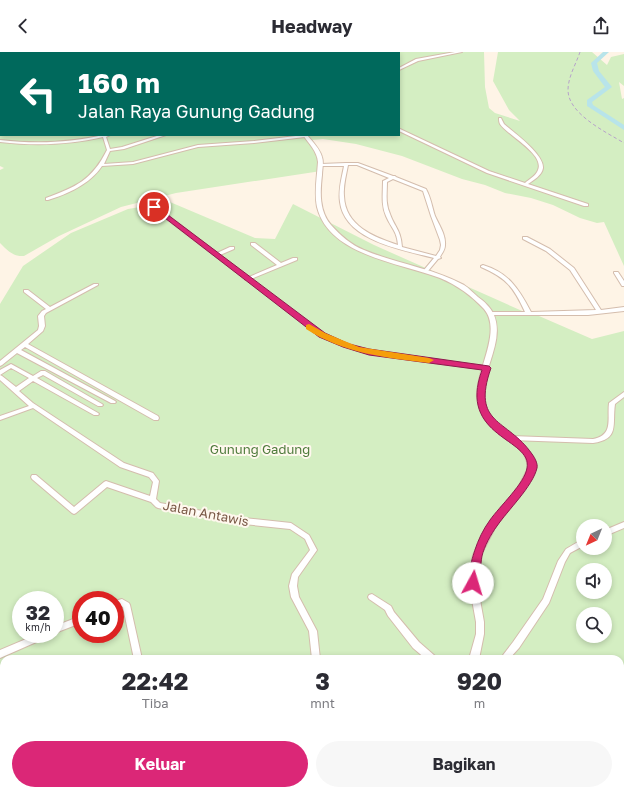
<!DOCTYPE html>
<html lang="id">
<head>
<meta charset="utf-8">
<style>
  body { margin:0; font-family:"Golos Text",sans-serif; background:#f7f7f7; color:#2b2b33; height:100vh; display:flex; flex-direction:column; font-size:15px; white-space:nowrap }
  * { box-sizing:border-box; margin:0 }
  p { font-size:13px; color:#7c7c81 }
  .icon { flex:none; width:22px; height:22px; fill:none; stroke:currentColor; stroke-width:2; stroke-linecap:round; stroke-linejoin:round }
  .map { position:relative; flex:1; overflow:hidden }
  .panel { position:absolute; left:0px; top:603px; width:624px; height:140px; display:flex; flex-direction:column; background:#fff; border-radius:12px 12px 0 0; box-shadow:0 2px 6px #0003 }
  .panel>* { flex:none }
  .hud { position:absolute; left:0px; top:0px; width:400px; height:84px; box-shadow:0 2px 6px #0003; background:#00695c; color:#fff; overflow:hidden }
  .needle { width:26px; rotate:223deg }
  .fabs { position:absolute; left:576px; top:467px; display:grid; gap:8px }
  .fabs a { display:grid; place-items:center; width:36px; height:36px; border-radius:50%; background:#fff; box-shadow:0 2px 6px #0003; font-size:20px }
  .speed { position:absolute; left:12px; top:539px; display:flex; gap:8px; font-size:20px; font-weight:700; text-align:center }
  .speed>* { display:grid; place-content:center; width:52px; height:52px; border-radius:50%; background:#fff; box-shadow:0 2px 6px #0003; line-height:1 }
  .speed small { font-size:10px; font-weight:400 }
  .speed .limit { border:6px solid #d22; background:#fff; color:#111 }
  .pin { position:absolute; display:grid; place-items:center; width:34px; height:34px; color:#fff; margin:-17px; border:2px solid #fff; border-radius:50%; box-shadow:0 1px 4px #0007 }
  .me { position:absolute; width:44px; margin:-22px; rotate:6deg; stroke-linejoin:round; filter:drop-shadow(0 0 3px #0008) }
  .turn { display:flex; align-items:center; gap:14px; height:84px; padding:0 12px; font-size:18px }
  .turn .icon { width:52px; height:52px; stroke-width:2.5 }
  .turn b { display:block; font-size:28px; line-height:34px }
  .eta { display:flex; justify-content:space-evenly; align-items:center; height:68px; text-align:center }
  .eta b { font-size:24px; font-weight:700; line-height:28px }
  .action { display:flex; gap:8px; margin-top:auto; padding:8px 12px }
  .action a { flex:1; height:46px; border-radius:24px; background:#db2777; color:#fff; font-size:16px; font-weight:700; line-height:46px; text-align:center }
  .action a+a { background:#f7f7f7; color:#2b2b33 }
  header { display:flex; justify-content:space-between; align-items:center; height:52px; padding:0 12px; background:#fff; font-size:18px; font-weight:700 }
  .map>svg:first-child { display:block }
</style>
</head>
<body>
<header><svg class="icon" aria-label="back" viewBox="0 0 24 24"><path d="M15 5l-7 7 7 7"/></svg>Headway<svg class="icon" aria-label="share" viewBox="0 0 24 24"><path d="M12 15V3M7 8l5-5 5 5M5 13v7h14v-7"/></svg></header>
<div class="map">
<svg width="624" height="743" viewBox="0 0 624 743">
  <rect width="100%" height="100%" fill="#fef4e6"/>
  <path fill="#d4eec2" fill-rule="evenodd" d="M0,0L141,1H1V83H399V1H184L187,0H484L485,35L489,56L495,61L520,69L509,58L493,29L498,0H592L607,13L611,5L624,2V34L619,30L622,47L624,46V214L604,170L597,171L580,166L553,153L531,146L505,141L485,133L462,127L402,104L356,92L323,87L312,88L321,102L323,117L321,119L176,141L121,155L59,184L24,204C13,205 7,198 0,191V118L4,116L0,114Z
    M170,150L255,186L275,187L293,152L374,193L529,262L539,264L592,287L624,279V716L620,718V607H4V739H561L549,743H0V252L23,214L71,181L128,157ZM583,474H605V496H583ZM583,518H605V540H583ZM21,548H55V582H21ZM81,548H115V582H81ZM583,562H605V584H583Z"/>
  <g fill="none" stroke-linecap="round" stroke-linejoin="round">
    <path fill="#b8e4ea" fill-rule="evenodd" d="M603,0H609L597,11L599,19L612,35L592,50L593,53L624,73V78L587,54V48L605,35L593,19L591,11Z"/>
    <g stroke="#d4bdad" stroke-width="2">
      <path id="minor" d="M173,0H178L176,1H171Z
        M455,0H462L418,9L399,18V16L416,7Z
        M499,66H501L504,72C513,80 544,102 543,116C542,123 534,128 528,132L588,152V154H584L487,121L399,79V77H400L489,119L525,131C529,127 536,124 538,118C545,102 507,83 500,72C499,70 499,68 499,66Z
        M103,83H110L106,85L110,97L122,95L160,83H166L124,97L110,99L104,112L133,110L198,93L254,89L304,83L307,84L305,85L254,91L198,95L133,112L102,114C90,132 68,142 48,148H46V146C76,135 92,128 107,98L103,85C69,93 35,94 0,90V88C35,92 69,91 103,83Z
        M346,111H358L393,124H395L396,125L426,137C431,146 432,155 435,164C439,173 446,183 445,193C445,198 442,201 440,205L441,206L438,207L428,219H426L424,218L434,206C403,198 345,189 340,150C338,138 342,125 344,114H321L319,113L321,112ZM348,113H357L389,126L383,129C383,141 381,153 386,164C391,176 397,179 398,193C374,185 345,174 344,144C343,134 346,124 348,113ZM393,127L423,139L431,164L440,188L441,193L440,198L436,204L402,195C401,178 395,176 390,162C385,151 387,141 387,130Z
        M152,154H156L217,201L230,195H234V197L220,203L249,225L277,213L251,193V191H255L281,211L293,206H297V208L251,227L324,282L343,290L362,296L403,304L487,314L490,316L487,318L403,307L361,299L340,292L320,284L247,228H245V227L152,156Z
        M523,185H527L550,197L574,216L601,258L624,255V259L588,263H489L488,262L491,260H525C514,236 507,226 481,215V214L483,213C509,221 519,237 531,260L596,258L570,218L546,199L523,187Z
        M614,220H618L624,229V234H622L614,221Z
        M94,232H98V233L46,261L44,264L45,274L43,279L28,292L158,364L159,366L158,368H154L25,295L21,298L115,349L116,350L115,351H111L17,301L2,313L0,314V309L38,278L39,274L38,264L42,259L46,257L24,240V238H28L50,255Z
        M11,312L33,324L41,319H45L102,352L103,353L102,354H98L43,323L37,326L98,361L99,362L98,363H94L33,329L19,339L33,351L124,411L153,421L159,429L156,447L160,451L234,465L291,471L309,483L317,498L298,525L297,534L299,545L317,579L320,607H312L309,579L291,545L289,534L292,522L310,498L305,487L290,477L234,471L158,456L156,455L151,450L107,435L76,461L74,462L72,461L32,427L31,425L32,423H36L74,455L104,430L106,429L150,444L153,430L149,425L120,415L33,356L0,368V364L29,354L0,328V323L2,324L16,335L29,326L11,316L0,323V318Z
        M624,340V345L615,352C612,373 620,387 593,391L511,388L508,386L511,384L593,387C614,383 607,367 609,351Z
        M624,470V476L605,484V478Z
        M583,487V494L570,501L565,510L549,551L519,596L509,607H500L513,590L543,547L558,509L566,497Z
        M372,542L391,554L394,560L419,590L435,604L436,607H426L413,596L388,564L385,558L369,547L368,545L369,543Z
        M122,547L129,551L130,553L142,607H134L123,555L121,554L115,555V549Z
        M81,564V571L55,581V574Z
        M38,582H51L50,584L0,606V598Z
        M184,739H193L195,743H186Z"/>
    </g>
    <g stroke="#d4bdad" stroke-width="2">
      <path id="tertiary" d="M150,0H155L156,1H151Z
        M303,83H307C313,90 320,97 322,105C324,111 322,117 322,123C320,140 319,159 331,173C340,183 351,193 364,198C397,212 433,216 464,233C469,236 473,241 478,245C484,249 491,256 494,263C506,293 476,324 485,355C491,375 516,381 527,397C532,403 534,409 536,416L525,438L496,474L481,503L477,531L484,570V582L479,607H469L476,582V570L469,531L473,503L490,470L519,434L528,416C528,413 527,410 526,407C524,401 518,395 513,391C496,378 479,368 477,345C475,320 503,279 484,257C472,244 457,233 440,226C401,211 329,204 317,155C314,140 317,125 318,110C317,99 309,92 303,83Z
        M237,739H250L248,743H235Z"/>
    </g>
    <use href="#minor" fill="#fff" fill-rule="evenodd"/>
    <use href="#tertiary" fill="#fff" fill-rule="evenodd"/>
    <path stroke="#b7a2ca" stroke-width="1" stroke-dasharray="3.5 2.5" stroke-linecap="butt" d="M580,0C576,12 568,25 568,38C568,62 606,80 624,91"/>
  </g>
  <path fill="#db2777" stroke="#8e194d" d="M152,154H156L325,281L349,292L369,297L489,314L491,316C471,373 507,366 532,402C535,406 538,412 537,416C533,434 507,459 497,474C491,482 484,495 482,504C480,514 481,525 477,534H469L467,531C471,509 476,487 490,468C499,455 525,431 527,416C533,386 457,386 482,318L369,303L343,295L319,285L152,156Z"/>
  <path fill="#f59e0b" d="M309,272L325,281L359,295L429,306L434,308L429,311C386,306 343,301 306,277V273Z"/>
  <g text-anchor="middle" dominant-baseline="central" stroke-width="4" stroke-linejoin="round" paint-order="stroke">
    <g font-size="13" fill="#4f7b3c" stroke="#fff8ee">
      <text x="260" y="397">Gunung Gadung</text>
    </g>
    <g font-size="13" fill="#7a5947" stroke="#fff8ee">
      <text transform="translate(206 461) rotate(11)">Jalan Antawis</text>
    </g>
  </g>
</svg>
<div class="fabs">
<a><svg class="needle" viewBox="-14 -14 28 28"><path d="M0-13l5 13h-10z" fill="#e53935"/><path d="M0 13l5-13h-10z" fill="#7c7c81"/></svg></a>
<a><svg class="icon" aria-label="sound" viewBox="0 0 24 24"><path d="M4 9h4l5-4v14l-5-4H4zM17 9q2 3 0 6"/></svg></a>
<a><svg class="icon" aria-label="search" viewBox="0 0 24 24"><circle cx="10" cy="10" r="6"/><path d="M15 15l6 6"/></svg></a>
</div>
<div class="speed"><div>32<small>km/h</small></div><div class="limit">40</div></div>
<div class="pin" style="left:154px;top:155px;background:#d93025"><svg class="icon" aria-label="arrive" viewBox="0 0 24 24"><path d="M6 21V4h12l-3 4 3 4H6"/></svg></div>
<svg class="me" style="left:473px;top:531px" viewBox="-20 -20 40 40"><circle r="19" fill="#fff"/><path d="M0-13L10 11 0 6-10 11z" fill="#db2777"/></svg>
<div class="hud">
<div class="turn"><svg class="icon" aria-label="left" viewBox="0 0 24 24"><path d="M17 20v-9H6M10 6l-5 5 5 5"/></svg><div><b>160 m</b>Jalan Raya Gunung Gadung</div></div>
</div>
<section class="panel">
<div class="eta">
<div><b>22:42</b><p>Tiba</p></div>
<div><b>3</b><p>mnt</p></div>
<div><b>920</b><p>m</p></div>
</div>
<div class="action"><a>Keluar</a><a>Bagikan</a></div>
</section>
</div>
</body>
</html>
